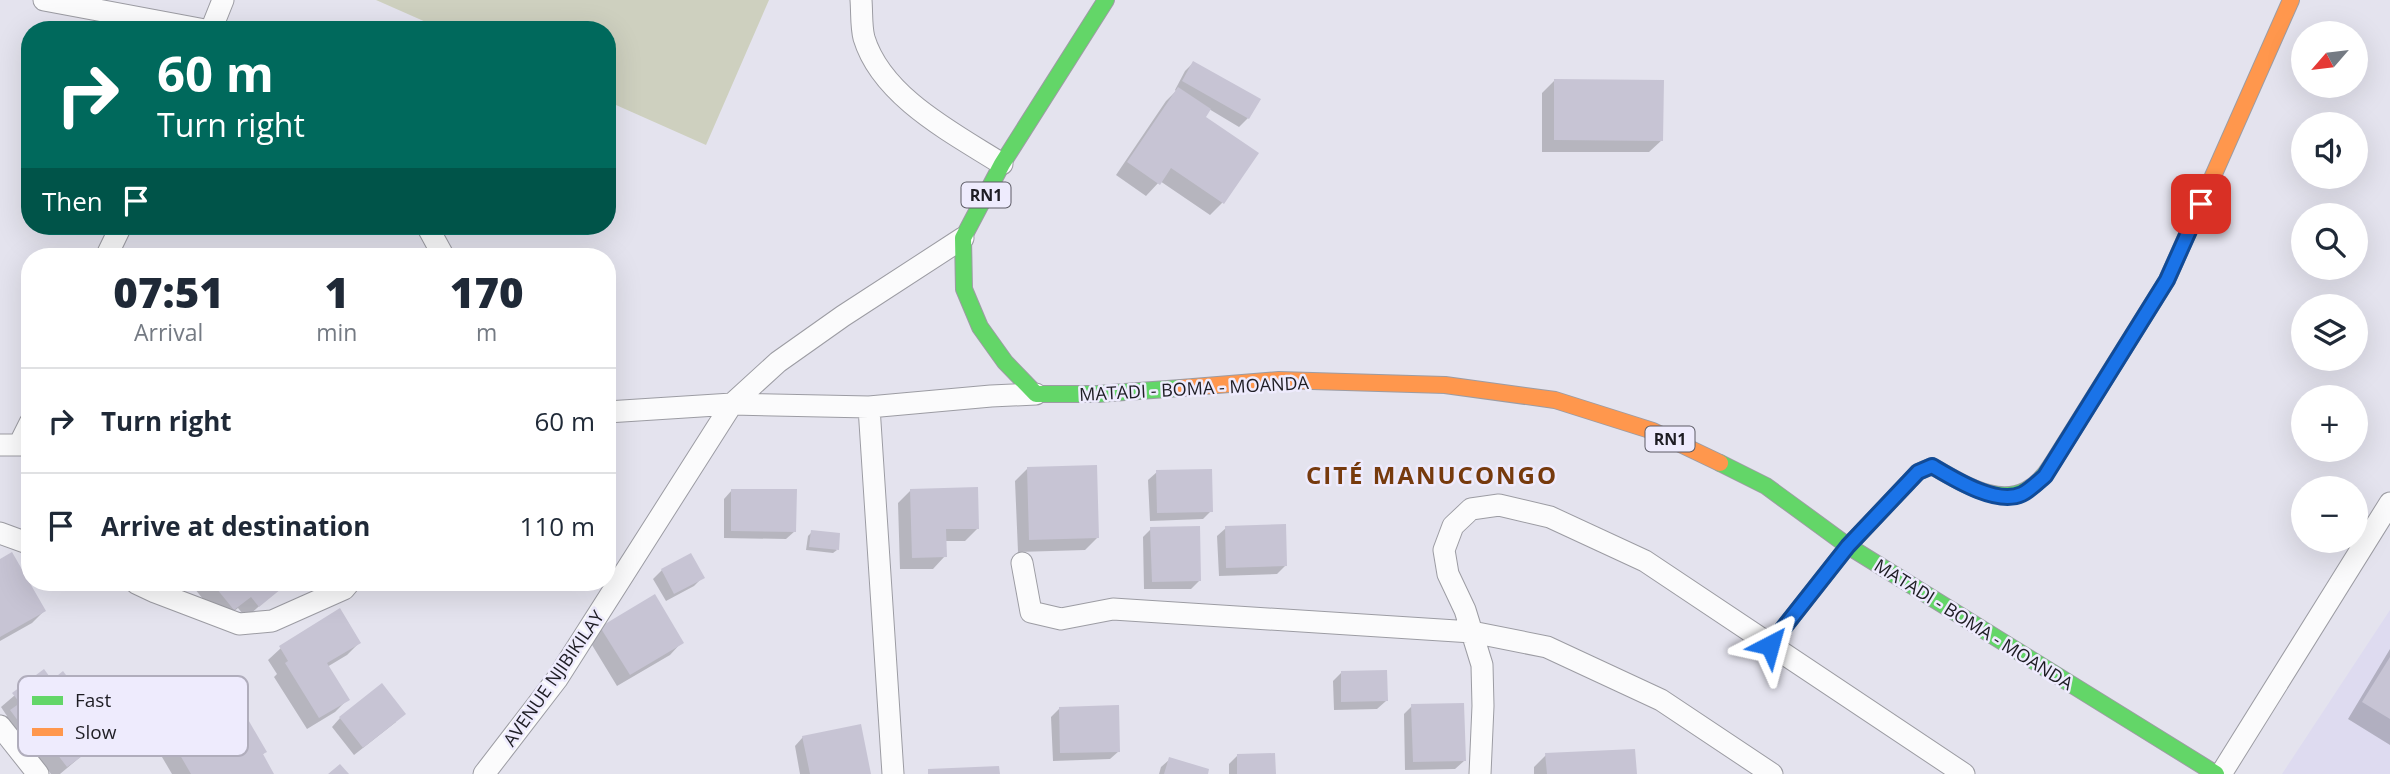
<!DOCTYPE html>
<html lang="en">
<head>
<meta charset="utf-8">
<style>
  body { margin:0; font-family:"Open Sans",sans-serif; background:#f6f6f7; color:#1f2937; height:100vh; display:flex; flex-direction:column; font-size:26px; white-space:nowrap }
  * { box-sizing:border-box; margin:0 }
  p { font-size:23px; color:#747a83 }
  .icon { flex:none; width:38px; height:38px; fill:none; stroke:currentColor; stroke-width:2; stroke-linecap:round; stroke-linejoin:round }
  .map { position:relative; flex:1; overflow:hidden }
  .sheet { position:absolute; left:21px; top:248px; width:595px; height:343px; display:flex; flex-direction:column; background:#fff; border-radius:28px; box-shadow:0 7px 28px #0002 }
  .sheet>* { flex:none }
  .banner { position:absolute; left:21px; top:21px; width:595px; height:214px; border-radius:28px; box-shadow:0 7px 28px #0002; background:#00695c; color:#fff; overflow:hidden }
  .needle { width:46px; rotate:242deg }
  .fabs { position:absolute; left:2291px; top:21px; display:grid; gap:14px }
  .fabs a { display:grid; place-items:center; width:77px; height:77px; border-radius:50%; background:#fff; box-shadow:0 7px 28px #0002; font-size:35px }
  .pin { position:absolute; display:grid; place-items:center; width:60px; height:60px; color:#fff; margin:-30px; border-radius:14px; box-shadow:0 4px 10px #0006 }
  .me { position:absolute; width:77px; margin:-38px; rotate:39deg; stroke-linejoin:round; filter:drop-shadow(0 0 5px #0008) }
  .turn { display:flex; align-items:center; gap:24px; height:147px; padding:0 21px; font-size:32px }
  .turn .icon { width:91px; height:91px; stroke-width:2.5 }
  .turn b { display:block; font-size:49px; line-height:60px }
  .then { display:flex; align-items:center; height:66px; padding:0 21px; background:#0003; gap:14px; font-size:26px }
  .eta { display:flex; justify-content:space-evenly; align-items:center; height:119px; text-align:center }
  .eta b { font-size:42px; font-weight:800; line-height:49px }
  ul { padding:0; list-style:none }
  li { display:flex; align-items:center; gap:21px; height:105px; padding:0 21px; border-top:2px solid #e0e1e3 }
  li div { flex:1 }
  li b { display:block; font-size:26px }
  li em { font-style:normal }
  .map>svg:first-child { display:block }
</style>
</head>
<body>
<div class="map">
<svg width="2390" height="774" viewBox="0 0 2390 774">
  <rect width="100%" height="100%" fill="#e4e3ee"/>
  <path fill="#dedbf0" d="M2390,610V774H2282Z"/>
  <path fill="#ced0bf" d="M376,0H769L706,145L607,101V30H444Z"/>
  <path fill="#0003" d="M1193,63L1258,100L1248,118L1239,127L1209,109L1204,117L1256,153L1222,203L1210,215L1160,181L1146,196L1116,175L1166,101L1176,91L1175,90L1185,71Z
    M1554,81L1662,140L1649,152H1542V93Z
    M1028,468L1097,538L1085,550L1018,552L1015,481Z
    M1157,472L1211,511L1203,519L1150,521L1148,480Z
    M732,490L795,531L786,539L724,538V499Z
    M911,490L978,528L965,541H944L945,556L933,569H900L898,503Z
    M1226,528L1285,566L1277,574L1219,576L1217,536Z
    M1151,529L1200,580L1191,589H1144L1143,537Z
    M812,532L837,550L833,553L806,550L808,536Z
    M0,561L44,611L32,623L0,641Z
    M662,570L702,578L694,586L666,601L653,579Z
    M190,583H273L278,589L246,618L238,608L221,621Z
    M601,628L682,642L670,655L617,686L589,640Z
    M359,643L347,655L327,667L347,700L335,712L307,729L274,677L277,674L268,660L281,648Z
    M2390,649V745L2348,719Z
    M43,671L97,743L60,774H51L41,761L32,768L0,723L7,716L1,707Z
    M1341,673L1386,701L1377,709L1334,710L1333,681Z
    M1412,706L1464,761L1455,769L1405,770L1404,714Z
    M1059,709L1119,751L1110,759L1053,761L1051,717Z
    M188,716L265,752L262,755L272,774H172L162,757L183,740L176,729Z
    M340,718L396,722L354,755L332,727Z
    M803,737L869,774H800L795,746Z
    M1546,755L1635,774H1534V767Z
    M1237,756L1274,774H1229V764Z
    M1170,759L1206,774H1159L1161,767Z"/>
  <path fill="#c7c4d4" d="M1193,61L1261,99L1249,119L1182,81Z
    M1554,79L1664,80L1663,141L1554,140Z
    M1178,87L1211,109L1206,117L1259,153L1224,204L1171,168L1160,185L1127,162Z
    M1097,465L1099,538L1029,540L1027,467Z
    M1212,469L1213,512L1157,513L1156,470Z
    M978,487L979,529H946L947,557L912,558L910,489Z
    M731,489H797L796,532L731,531Z
    M1286,524L1287,566L1226,568L1225,526Z
    M1200,526L1201,581L1152,582L1150,527Z
    M811,530L840,533L839,550L809,547Z
    M12,552L46,611L0,637V559Z
    M691,553L705,578L674,594L661,569Z
    M212,583H275L281,589L259,607L251,597L234,610Z
    M655,594L684,643L630,675L600,627Z
    M340,608L361,643L327,663L350,700L319,718L285,663L288,661L279,646Z
    M2390,657V719L2362,702Z
    M44,669L52,680L63,671L98,718L87,727L99,744L67,767L54,750L45,757L10,710L20,703L12,693Z
    M1387,670L1388,701L1341,702V671Z
    M382,683L406,714L363,748L339,717Z
    M225,692L234,707L239,704L267,752L263,754L274,774H191L173,743L196,730L187,715Z
    M1464,703L1466,761L1413,762L1411,704Z
    M1119,705L1120,752L1060,753L1059,707Z
    M861,724L871,774H810L802,736Z
    M1635,749L1637,774H1547L1545,753Z
    M1275,753L1276,774H1237V754Z
    M1169,757L1209,769L1208,774H1164Z
    M340,764L349,774H328Z
    M999,766L1000,774H928V769Z"/>
  <g fill="none" stroke-linecap="round" stroke-linejoin="round">
    <g stroke="#9c9ca3" stroke-width="23">
      <path id="street" d="M44,0L205,30
        M861,0C862,12 861,27 864,38C882,97 953,133 1002,164
        M211,30L223,0
        M427,226L444,257
        M106,257L121,226
        M869,407L893,774
        M607,412L732,404L869,407L991,396L1036,394
        M0,445H30
        M19,445L30,423
        M0,533L30,544
        M1022,563L1031,612L1061,619L1113,609L1472,632L1547,647L1661,700L1772,774
        M136,583L155,592L239,624L272,621L344,589L349,583
        M0,726L38,774
        M484,774L557,679L732,404L778,362L843,316L963,238
        M1480,774L1483,706L1482,665L1465,610L1448,574L1444,550L1453,526L1471,509L1499,505L1550,517L1645,561L1964,774
        M2221,774L2390,503"/>
    </g>
    <g stroke="#9c9ca3" stroke-width="18">
      <path id="fast" d="M1106,0L1002,164L963,238L964,289L980,327L1005,362L1036,394H1097L1181,388
        M1720,463L1766,486L1848,546L2216,774
        M1770,645L1848,546L1918,472L1932,466C1975,491 2019,518 2052,464"/>
    </g>
    <g stroke="#9c9ca3" stroke-width="18">
      <path id="slow" d="M1181,388L1279,380L1445,385L1555,400L1653,431L1720,463
        M2052,464L2167,280L2291,0"/>
    </g>
    <use href="#street" stroke="#fbfbfc" stroke-width="21"/>
    <use href="#fast" stroke="#63d668" stroke-width="16"/>
    <use href="#slow" stroke="#ff974d" stroke-width="16"/>
  </g>
  <g fill="none" stroke-linecap="round" stroke-linejoin="round">
    <g stroke="#114b97" stroke-width="18">
      <path id="route" d="M1770,645L1848,546L1918,472L1932,466C1954,479 1997,506 2022,494C2030,490 2038,482 2045,476L2167,280L2201,204"/>
    </g>
    <use href="#route" stroke="#1a73e8" stroke-width="12"/>
  </g>
  <g text-anchor="middle" dominant-baseline="central" stroke-width="5" stroke-linejoin="round" paint-order="stroke">
    <g fill="#eeebfd" stroke="#5c5b65" stroke-width="2">
      <rect x="961.5" y="182.5" width="49" height="25" rx="5"/>
      <rect x="1645.5" y="426.5" width="49" height="25" rx="5"/>
    </g>
    <g font-size="16" font-weight="bold" fill="#1e1d24">
      <text x="986" y="195">RN1</text>
      <text x="1670" y="439">RN1</text>
    </g>
    <g font-size="18" fill="#1e1d24" stroke="#eeebfd">
      <text transform="translate(1194 388) rotate(-3)">MATADI - BOMA - MOANDA</text>
      <text transform="translate(1974 624) rotate(32)">MATADI - BOMA - MOANDA</text>
      <text transform="translate(553 678) rotate(-55)">AVENUE NJIBIKILAY</text>
    </g>
    <g font-size="24" font-weight="bold" letter-spacing="2" fill="#763a0d" stroke="#eeebfd">
      <text x="1432" y="474">CITÉ MANUCONGO</text>
    </g>
  </g>
  <rect x="18" y="676" width="230" height="80" rx="10" fill="#eeebfd" stroke="#b0adbc" stroke-width="2"/>
  <rect x="32" y="696" width="31" height="9" fill="#63d668"/>
  <rect x="32" y="728" width="31" height="8" fill="#ff974d"/>
  <g font-size="19" fill="#1e1d24">
    <text x="75" y="707">Fast</text>
    <text x="75" y="739">Slow</text>
  </g>
</svg>
<div class="fabs">
<a><svg class="needle" viewBox="-14 -14 28 28"><path d="M0-13l5 13h-10z" fill="#e53935"/><path d="M0 13l5-13h-10z" fill="#747a83"/></svg></a>
<a><svg class="icon" aria-label="sound" viewBox="0 0 24 24"><path d="M4 9h4l5-4v14l-5-4H4zM17 9q2 3 0 6"/></svg></a>
<a><svg class="icon" aria-label="search" viewBox="0 0 24 24"><circle cx="10" cy="10" r="6"/><path d="M15 15l6 6"/></svg></a>
<a><svg class="icon" aria-label="layers" viewBox="0 0 24 24"><path d="M12 4l9 5-9 5-9-5zM3 14l9 5 9-5"/></svg></a>
<a>+</a>
<a>−</a>
</div>
<div class="pin" style="left:2201px;top:204px;background:#d93025"><svg class="icon" aria-label="arrive" viewBox="0 0 24 24"><path d="M6 21V4h12l-3 4 3 4H6"/></svg></div>
<svg class="me" style="left:1770px;top:645px" viewBox="-20 -20 40 40"><path d="M0-17L14 15 0 8-14 15z" fill="#1a73e8" stroke="#fff" stroke-width="4"/></svg>
<div class="banner">
<div class="turn"><svg class="icon" aria-label="right" viewBox="0 0 24 24"><path d="M7 20v-9h11M14 6l5 5-5 5"/></svg><div><b>60 m</b>Turn right</div></div>
<div class="then">Then<svg class="icon" aria-label="arrive" viewBox="0 0 24 24"><path d="M6 21V4h12l-3 4 3 4H6"/></svg></div>
</div>
<section class="sheet">
<div class="eta">
<div><b>07:51</b><p>Arrival</p></div>
<div><b>1</b><p>min</p></div>
<div><b>170</b><p>m</p></div>
</div>
<ul>
<li><svg class="icon" aria-label="right" viewBox="0 0 24 24"><path d="M7 20v-9h11M14 6l5 5-5 5"/></svg><div><b>Turn right</b></div><em>60 m</em></li>
<li><svg class="icon" aria-label="arrive" viewBox="0 0 24 24"><path d="M6 21V4h12l-3 4 3 4H6"/></svg><div><b>Arrive at destination</b></div><em>110 m</em></li>
</ul>
</section>
</div>
</body>
</html>
